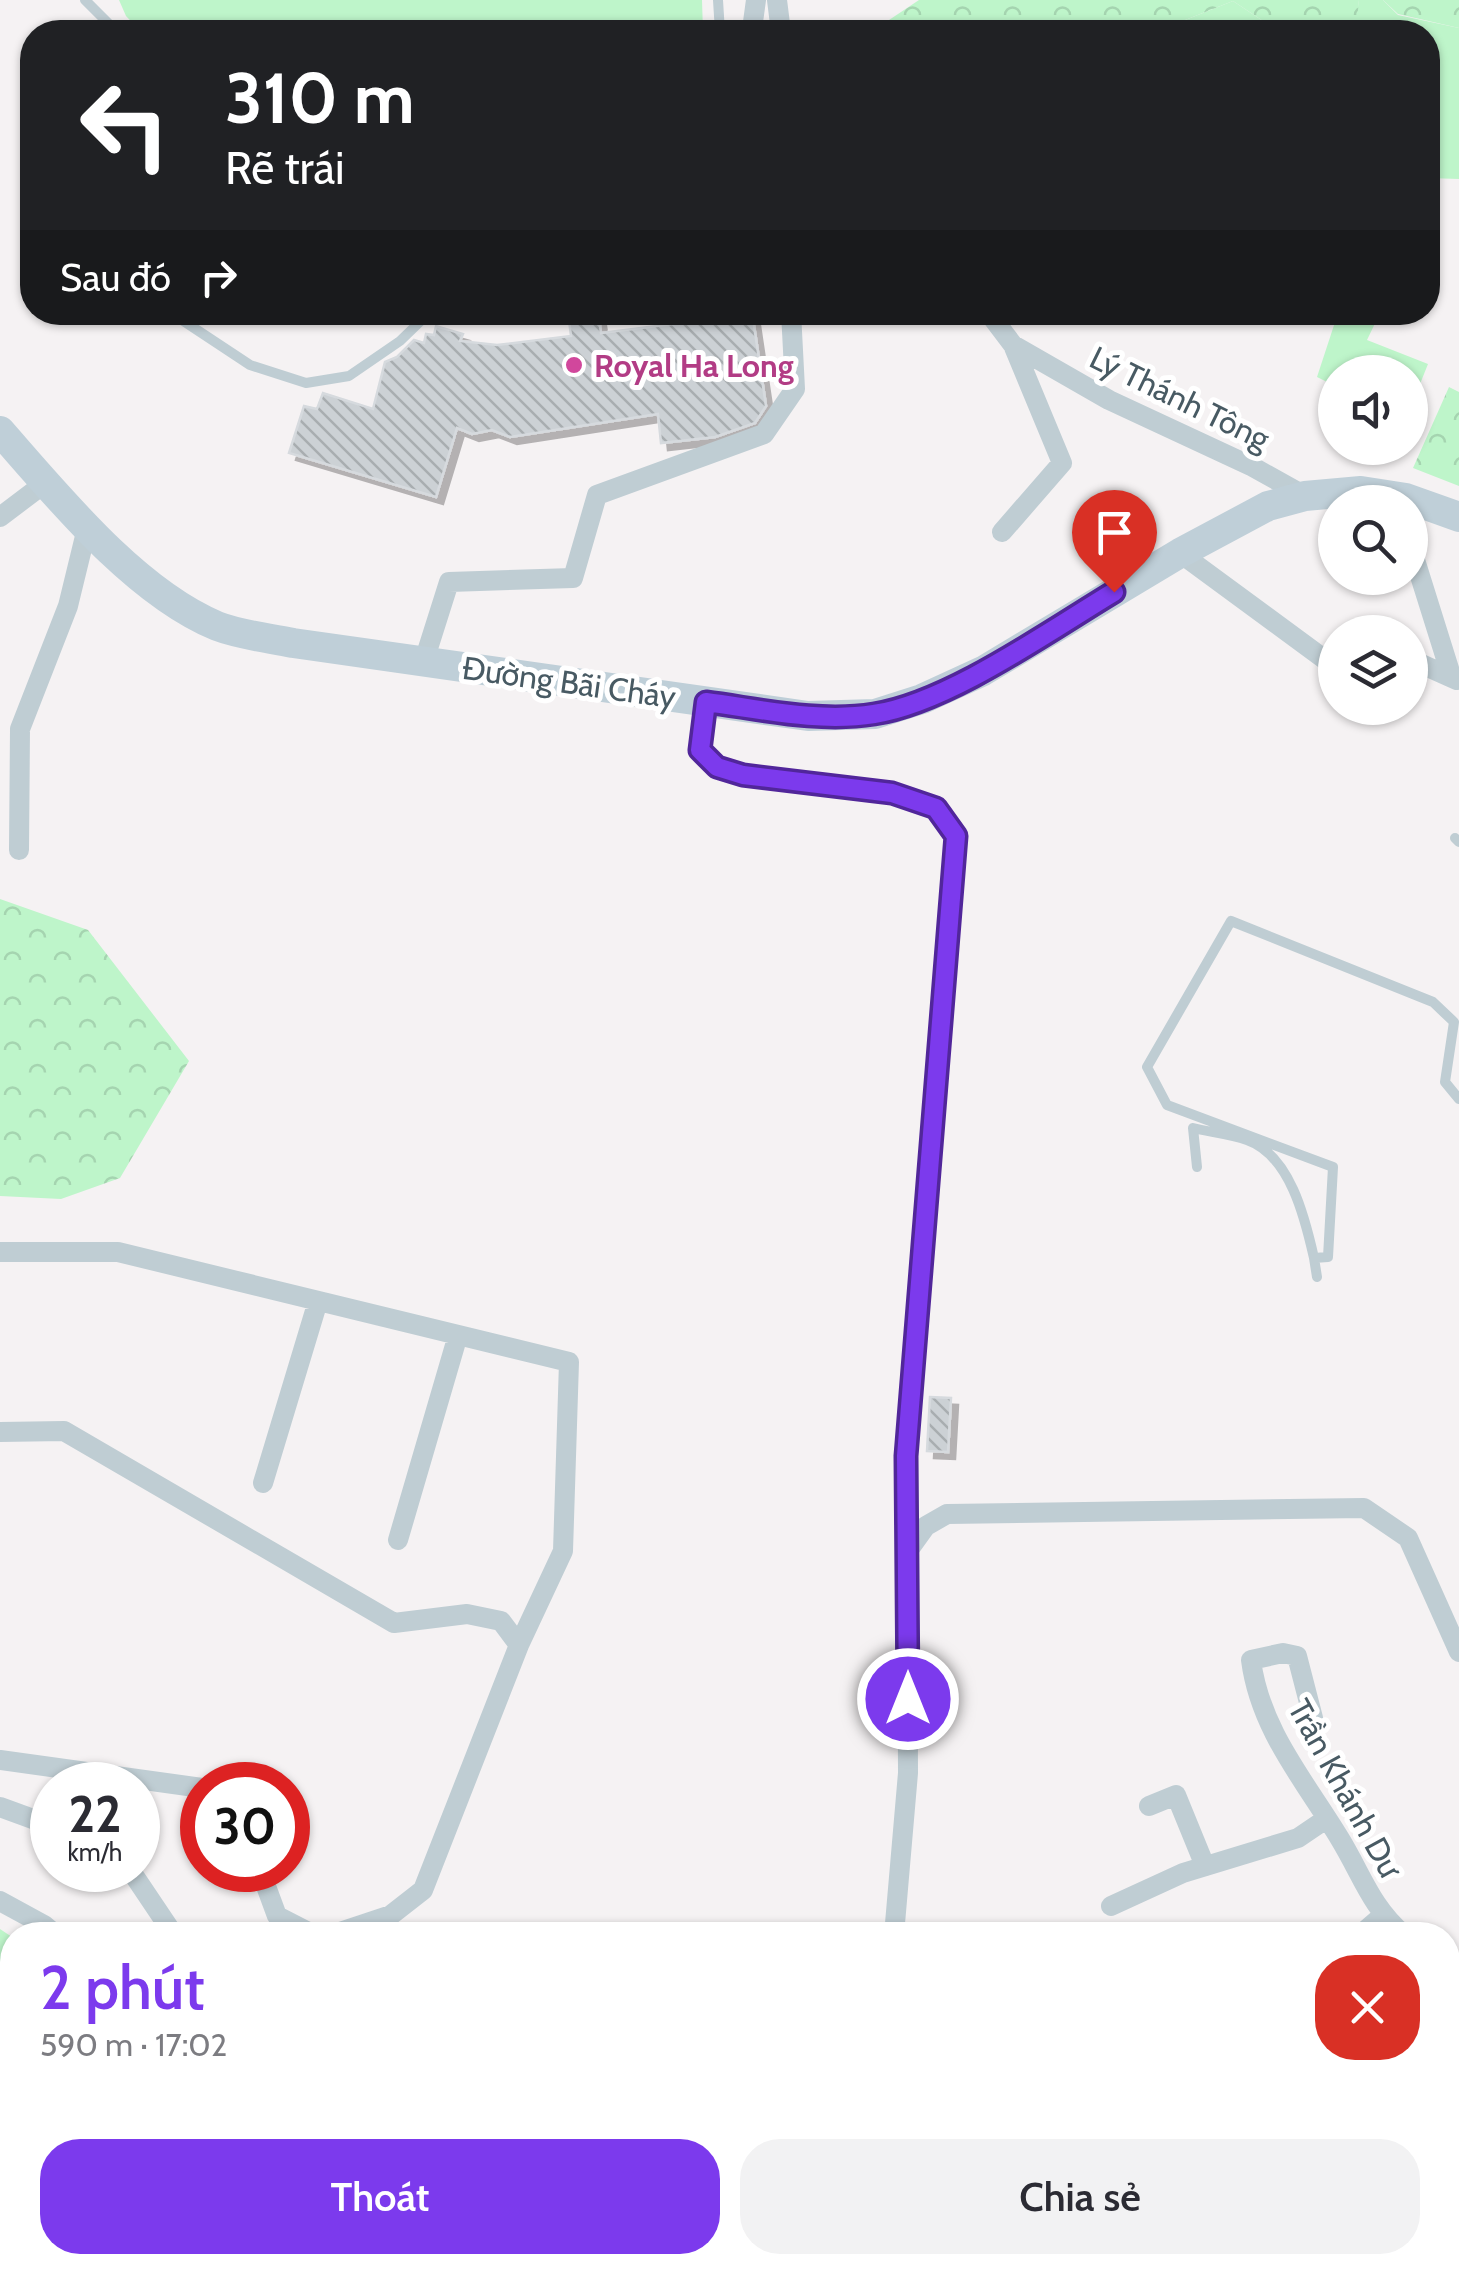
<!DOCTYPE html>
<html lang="vi">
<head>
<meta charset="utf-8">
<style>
  body { margin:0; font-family:Cabin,sans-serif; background:#f2f2f3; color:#2b2b33; height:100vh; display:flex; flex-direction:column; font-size:38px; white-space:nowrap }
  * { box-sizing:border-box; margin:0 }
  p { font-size:32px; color:#7c7c81 }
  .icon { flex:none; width:55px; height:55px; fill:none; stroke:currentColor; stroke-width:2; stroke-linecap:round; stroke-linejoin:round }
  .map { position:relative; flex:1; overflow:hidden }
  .details { position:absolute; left:0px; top:1922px; width:1460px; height:352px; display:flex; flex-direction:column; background:#fff; border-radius:40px 40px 0 0; box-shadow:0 2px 8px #0004 }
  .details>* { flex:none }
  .banner { position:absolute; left:20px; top:20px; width:1420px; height:305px; border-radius:40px; box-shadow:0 2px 8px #0004; background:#202124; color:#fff; overflow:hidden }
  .tools { position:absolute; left:1318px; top:355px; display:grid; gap:20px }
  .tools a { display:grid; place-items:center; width:110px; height:110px; border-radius:50%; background:#fff; box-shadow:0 2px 8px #0004; font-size:50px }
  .speed { position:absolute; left:30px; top:1762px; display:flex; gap:20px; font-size:50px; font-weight:700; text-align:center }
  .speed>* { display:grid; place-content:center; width:130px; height:130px; border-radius:50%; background:#fff; box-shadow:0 2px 8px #0004; line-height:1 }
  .speed small { font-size:25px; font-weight:400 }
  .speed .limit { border:15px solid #d22; background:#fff; color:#111 }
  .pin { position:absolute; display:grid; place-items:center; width:85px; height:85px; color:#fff; margin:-102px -42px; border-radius:50% 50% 50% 0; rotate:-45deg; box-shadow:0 0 10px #0007 }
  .pin .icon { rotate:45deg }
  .me { position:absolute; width:110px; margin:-55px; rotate:0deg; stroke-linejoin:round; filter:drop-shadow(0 0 8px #0008) }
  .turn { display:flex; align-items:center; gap:35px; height:210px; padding:0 40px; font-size:45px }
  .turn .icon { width:130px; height:130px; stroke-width:2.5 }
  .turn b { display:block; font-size:70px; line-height:85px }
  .then { display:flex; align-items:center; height:95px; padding:0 40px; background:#0003; gap:20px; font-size:38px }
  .round { display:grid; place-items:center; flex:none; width:105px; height:105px; border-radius:40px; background:#f2f2f3 }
  .head { display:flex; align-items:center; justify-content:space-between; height:170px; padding:0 40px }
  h1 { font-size:60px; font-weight:600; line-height:75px; color:#7c3aed }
  .primary-button { display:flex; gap:20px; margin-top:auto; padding:20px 40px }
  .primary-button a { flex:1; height:115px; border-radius:40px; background:#7c3aed; color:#fff; font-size:40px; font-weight:600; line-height:115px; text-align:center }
  .primary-button a+a { background:#f2f2f3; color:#2b2b33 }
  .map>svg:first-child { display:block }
</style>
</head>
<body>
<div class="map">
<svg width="1459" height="2273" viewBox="0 0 1459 2273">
  <defs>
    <pattern id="forest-crowns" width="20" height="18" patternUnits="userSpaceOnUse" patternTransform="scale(2.5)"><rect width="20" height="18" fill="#bef5ca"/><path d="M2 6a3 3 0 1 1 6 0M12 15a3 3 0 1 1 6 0" fill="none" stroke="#a5d4b0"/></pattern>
    <pattern id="building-back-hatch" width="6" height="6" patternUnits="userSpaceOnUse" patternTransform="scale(2.5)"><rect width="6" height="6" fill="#ccd1d5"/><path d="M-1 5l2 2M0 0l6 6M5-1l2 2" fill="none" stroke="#a8adb0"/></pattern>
    <filter id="shadow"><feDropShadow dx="7" dy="7" stdDeviation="0" flood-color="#0004"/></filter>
  </defs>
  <rect width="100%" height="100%" fill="#f5f2f3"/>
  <path fill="#bef5ca" d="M119,0H702L703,32H141L126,16Z
    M1359,0H1383L1398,15L1459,28V179L1428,178V32H1155L1233,1L1272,27L1356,20Z
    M1338,313H1380L1367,340L1428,364L1410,409V372H1335V386L1317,377Z"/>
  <path fill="url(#forest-crowns)" d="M919,0H1359L1357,20L1272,27L1233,1L1155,32H871Z
    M1383,0H1459V28L1398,14Z
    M1449,387L1459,392V486L1413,468Z
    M0,899L88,930L189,1061L120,1178L61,1199L0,1196Z
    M0,1929L12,1937V2137L0,2141Z
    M682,2262L688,2273H392L377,2263Z"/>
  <path fill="url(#building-back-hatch)" stroke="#d6dade" stroke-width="2.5" filter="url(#shadow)" d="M568,312H598L601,333L713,319L712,312H752L766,406L755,423L715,437L661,443L658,414L510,437L492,430L472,434L457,428L436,497L289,453L304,406L317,409L323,393L373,409L385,362L397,357L414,340L424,343L426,334L434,335L436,326L463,334L460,341L497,345L571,336Z
    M930,1397L951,1398L948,1452L927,1451Z"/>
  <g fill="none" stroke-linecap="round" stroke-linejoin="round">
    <path stroke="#bfcdd3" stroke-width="10" d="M85,0L117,32
      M718,0L720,32
      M155,312L182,320L250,365L306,383L349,376L400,341L430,312
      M1455,838L1459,842
      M1197,1167L1193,1128C1210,1132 1230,1134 1247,1140C1290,1155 1305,1218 1314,1258
      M1317,1277L1314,1258L1328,1257L1333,1167L1167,1105L1147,1067L1231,921L1433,1002L1454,1022L1445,1082L1459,1099"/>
    <path stroke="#bfcdd3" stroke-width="20" d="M756,0L753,22L757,32
      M777,0L781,32
      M988,312L1013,345L1109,400L1253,467L1305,496
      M0,517L45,483
      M1002,532L1062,463L1013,345
      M1410,544L1452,678
      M1180,553L1335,667
      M1410,659L1457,680
      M424,661L449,582L573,578L597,495L764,434L795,389L791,312
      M705,702L700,750L717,767L743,775L892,793L936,808L956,836L907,1456L908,1773L894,1935
      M19,850L20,729L68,606L87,528
      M0,1252H118L569,1362L563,1551L519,1645
      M0,1432L64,1431L394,1623L467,1614L501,1621L519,1645L423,1890L391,1915L331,1935
      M263,1483L318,1301
      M398,1540L458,1335
      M908,1551L926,1526L947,1514L1364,1508L1408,1538L1459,1652
      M1313,1718L1297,1656L1283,1653L1251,1660C1260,1730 1305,1781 1340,1839C1362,1875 1371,1907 1404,1935
      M0,1760L202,1788
      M1149,1806L1176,1795L1205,1866
      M0,1807L52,1826
      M125,1870L133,1874L174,1935
      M260,1870L277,1916L314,1935
      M0,1901L44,1925L56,1935
      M1111,1906L1183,1873L1298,1838L1326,1819
      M1360,1935L1382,1916
      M1448,1969L1459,1976
      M1448,2087L1451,2090L1459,2081
      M1134,2262L1141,2273
      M1358,2262L1386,2273
      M887,2273L907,2262"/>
    <path stroke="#bfcdd3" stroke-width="25" d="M0,2212L12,2214
      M168,2262L181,2273"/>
    <path stroke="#bfcfd8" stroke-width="30" d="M0,431C58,497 135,592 217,626C240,635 269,638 293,643L808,716L875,714L922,699L983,671L1180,553L1268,506L1305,496L1361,491L1406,498L1459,517"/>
  </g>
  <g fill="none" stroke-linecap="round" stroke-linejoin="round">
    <g stroke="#51269a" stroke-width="25">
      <path id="route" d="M908,1699L906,1456L956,836L936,808L892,793L743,775L717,767L700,750L706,702C760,709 819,723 874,714C948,703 1049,631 1114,592"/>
    </g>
    <use href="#route" stroke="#7c3aed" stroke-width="18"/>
  </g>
  <circle fill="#d1479c" stroke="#fff" stroke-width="4" cx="574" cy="365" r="10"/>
  <g text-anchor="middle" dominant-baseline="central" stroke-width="10" stroke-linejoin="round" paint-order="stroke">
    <g font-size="32" font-weight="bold" fill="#b23c85" stroke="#fff" text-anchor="start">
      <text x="594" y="365">Royal Ha Long</text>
    </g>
    <g font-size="32" fill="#485a63" stroke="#fff">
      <text transform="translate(1180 398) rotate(26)">Lý Thánh Tông</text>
      <text transform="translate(569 682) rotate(8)">Đường Bãi Cháy</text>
      <text transform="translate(1345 1788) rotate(61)">Trần Khánh Dư</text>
    </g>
  </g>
</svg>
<div class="tools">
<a><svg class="icon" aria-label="sound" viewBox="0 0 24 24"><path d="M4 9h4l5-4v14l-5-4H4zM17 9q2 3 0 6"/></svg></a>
<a><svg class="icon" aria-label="search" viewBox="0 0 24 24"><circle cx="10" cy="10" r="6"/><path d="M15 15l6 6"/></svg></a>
<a><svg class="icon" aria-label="layers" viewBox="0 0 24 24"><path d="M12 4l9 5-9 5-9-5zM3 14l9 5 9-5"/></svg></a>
</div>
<div class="speed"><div>22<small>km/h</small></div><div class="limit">30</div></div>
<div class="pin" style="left:1114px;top:592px;background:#d93025"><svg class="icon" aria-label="arrive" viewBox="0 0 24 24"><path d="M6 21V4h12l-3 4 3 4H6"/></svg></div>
<svg class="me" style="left:908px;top:1699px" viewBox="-20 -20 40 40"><circle r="17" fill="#7c3aed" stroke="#fff" stroke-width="3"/><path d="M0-11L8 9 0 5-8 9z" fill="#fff"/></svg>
<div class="banner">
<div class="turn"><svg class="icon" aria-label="left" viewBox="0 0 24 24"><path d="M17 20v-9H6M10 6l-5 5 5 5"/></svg><div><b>310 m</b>Rẽ trái</div></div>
<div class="then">Sau đó<svg class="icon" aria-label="right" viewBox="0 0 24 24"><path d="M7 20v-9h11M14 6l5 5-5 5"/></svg></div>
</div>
<section class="details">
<div class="head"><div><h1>2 phút</h1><p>590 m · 17:02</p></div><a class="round" style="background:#d93025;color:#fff"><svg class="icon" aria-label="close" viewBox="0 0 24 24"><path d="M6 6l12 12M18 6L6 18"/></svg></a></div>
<div class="primary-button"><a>Thoát</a><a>Chia sẻ</a></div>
</section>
</div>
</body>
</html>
